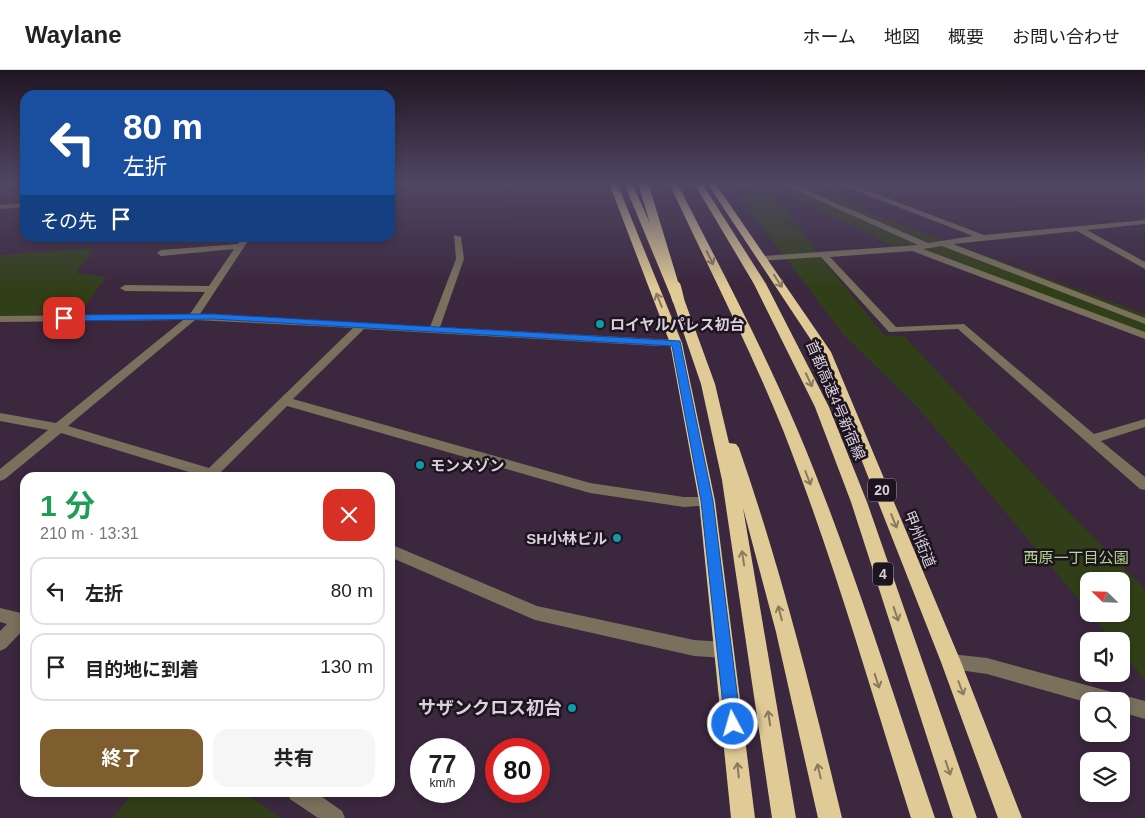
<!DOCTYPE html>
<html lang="ja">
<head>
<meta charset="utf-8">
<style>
  body { margin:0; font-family:Helvetica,"Noto Sans JP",sans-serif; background:#f6f6f6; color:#222; height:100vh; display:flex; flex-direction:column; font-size:19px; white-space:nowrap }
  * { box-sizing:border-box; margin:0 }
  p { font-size:16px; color:#767676 }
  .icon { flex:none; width:28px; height:28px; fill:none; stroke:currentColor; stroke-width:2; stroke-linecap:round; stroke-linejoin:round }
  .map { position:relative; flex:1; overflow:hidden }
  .side { position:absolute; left:20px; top:402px; width:375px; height:325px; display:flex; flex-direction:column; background:#fff; border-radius:15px; box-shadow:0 2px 8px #0003 }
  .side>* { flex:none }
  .top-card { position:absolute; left:20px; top:20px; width:375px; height:152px; border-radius:15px; box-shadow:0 2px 8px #0003; background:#1a4fa0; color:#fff; overflow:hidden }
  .needle { width:32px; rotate:293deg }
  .controls { position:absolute; left:1080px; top:502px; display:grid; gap:10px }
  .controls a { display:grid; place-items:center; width:50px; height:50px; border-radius:10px; background:#fff; box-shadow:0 2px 8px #0003; font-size:25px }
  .speed { position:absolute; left:410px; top:668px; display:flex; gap:10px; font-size:25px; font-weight:700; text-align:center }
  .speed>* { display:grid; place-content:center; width:65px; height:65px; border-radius:50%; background:#fff; box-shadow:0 2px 8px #0003; line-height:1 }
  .speed small { font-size:12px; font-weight:400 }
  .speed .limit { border:8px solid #d22; background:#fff; color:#111 }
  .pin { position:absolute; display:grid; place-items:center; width:42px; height:42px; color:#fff; margin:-21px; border-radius:10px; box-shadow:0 2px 8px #0006 }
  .me { position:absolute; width:55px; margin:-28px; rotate:354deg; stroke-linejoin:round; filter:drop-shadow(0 0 4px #0008) }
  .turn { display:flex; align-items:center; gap:18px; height:105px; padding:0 20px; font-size:22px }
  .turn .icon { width:65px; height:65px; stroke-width:2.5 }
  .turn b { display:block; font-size:35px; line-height:42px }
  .then { display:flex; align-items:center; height:48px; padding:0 20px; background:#0003; gap:10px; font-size:19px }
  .round { display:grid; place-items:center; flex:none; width:52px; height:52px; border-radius:15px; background:#f6f6f6 }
  .overview { display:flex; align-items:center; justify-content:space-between; height:85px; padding:0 20px }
  h1 { font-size:30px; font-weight:700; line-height:38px; color:#1e9e55 }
  .cta { display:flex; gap:10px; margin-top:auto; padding:10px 20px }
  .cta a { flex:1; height:58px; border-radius:15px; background:#7e5e2e; color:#fff; font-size:20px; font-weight:700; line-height:58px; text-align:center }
  .cta a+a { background:#f6f6f6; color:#222 }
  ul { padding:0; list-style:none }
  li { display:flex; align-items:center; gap:15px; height:68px; margin:0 10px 8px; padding:0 10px; border:2px solid #e0e0e0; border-radius:15px }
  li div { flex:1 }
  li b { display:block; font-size:19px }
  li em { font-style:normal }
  header { display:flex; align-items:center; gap:30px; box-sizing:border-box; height:70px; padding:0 25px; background:#fff; border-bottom:1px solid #e0e0e0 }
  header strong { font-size:24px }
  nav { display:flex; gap:28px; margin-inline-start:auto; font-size:18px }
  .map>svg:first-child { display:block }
</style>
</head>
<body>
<header>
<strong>Waylane</strong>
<nav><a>ホーム</a><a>地図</a><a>概要</a><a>お問い合わせ</a></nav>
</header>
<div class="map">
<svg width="1145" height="748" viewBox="0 0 1145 748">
  <rect width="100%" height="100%" fill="#3b273e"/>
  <path fill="#313f18" d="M765,113H810L877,146L1145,244V263L906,174L893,176Z
    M772,120L822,189L884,265L904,266L1061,434L1145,519V610L1121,581V571H1113L1090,544H1121V511H1089V542L918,338L843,264L736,122Z
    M95,178L76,203L106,207L82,241L0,248V185Z
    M133,722L244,723L282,748H113Z"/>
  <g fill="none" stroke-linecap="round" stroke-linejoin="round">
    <path fill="#79715c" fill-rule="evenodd" d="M780,113H790L928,173L973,166L836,113H847L984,165L1145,150V154L1087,160L1145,192V199L1077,161L953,174L1145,248V254L942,176L923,179L1145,262V269L912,181L830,187L896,257L964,254L1094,364L1145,349V357L1101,371L1145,407V420L1140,419L958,259L889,262L821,187L760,191L759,189L763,186L918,175Z
      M25,133V137L0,139V135Z
      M454,165L461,167L464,189L440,257L676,270L681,273L676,276H657L364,259L293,329L590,413L684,427H712L714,431L712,435L684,437L590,423L287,336L221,402L230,405L231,408H201L202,406L61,363L5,409L0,411V399L48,360L0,351V343L56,353L183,250L0,252V246L190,244L205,222L125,221L120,218L125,215L209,216L234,179L161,186L157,183L161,180L238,174L242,168H250L200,244L430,257L456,189ZM195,250L353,258L209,398L68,356Z
      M390,474L537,536L694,570L725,572L731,575L733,580L731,585L725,588L694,586L535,550L390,487Z
      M0,538L25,544V558L6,578L0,581V561L7,554L0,552Z
      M951,584L987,588L1145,631V649L1121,642V631H1089V633L987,604L945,598L943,592L945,586Z
      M288,722H315L342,741L345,748H318L290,729Z"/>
    <path fill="#e0cb96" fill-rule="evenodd" d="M609,113H617L682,273L715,431L755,748H731L699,431L670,273Z
      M624,113H632L684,229L715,314L729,373L736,374L739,378C781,499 812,623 842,748H818L776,562L743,438L796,748H772L722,410L701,314L672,229Z
      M669,113H677C719,195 762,276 798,361C851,487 891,619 935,748H911C870,618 833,487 783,360C749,276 707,195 669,113Z
      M694,113H702L766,214L829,337L867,432L977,748H953L851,432L815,337L754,214Z
      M707,113H715L831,282L961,592L1022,748H998L941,592L819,282Z"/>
    <path stroke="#e0cb96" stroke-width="10" d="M643,113L675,219"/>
    <path stroke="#e0cb96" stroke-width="12" d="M675,217L678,229"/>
  </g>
  <defs><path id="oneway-shaft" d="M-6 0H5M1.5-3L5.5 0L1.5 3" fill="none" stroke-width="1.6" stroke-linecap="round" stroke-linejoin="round" transform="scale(1.25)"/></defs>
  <g stroke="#887960">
    <use href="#oneway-shaft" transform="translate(710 188) rotate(64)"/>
    <use href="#oneway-shaft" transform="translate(778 211) rotate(57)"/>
    <use href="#oneway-shaft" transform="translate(659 230) rotate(-112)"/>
    <use href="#oneway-shaft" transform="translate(809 310) rotate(65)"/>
    <use href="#oneway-shaft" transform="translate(808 408) rotate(69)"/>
    <use href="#oneway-shaft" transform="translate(894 451) rotate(68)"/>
    <use href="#oneway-shaft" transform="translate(743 488) rotate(-99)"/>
    <use href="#oneway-shaft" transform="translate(780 543) rotate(-105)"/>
    <use href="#oneway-shaft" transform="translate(896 544) rotate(71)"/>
    <use href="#oneway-shaft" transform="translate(877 611) rotate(72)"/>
    <use href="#oneway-shaft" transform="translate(961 618) rotate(69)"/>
    <use href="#oneway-shaft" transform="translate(769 648) rotate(-99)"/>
    <use href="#oneway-shaft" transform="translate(948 698) rotate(71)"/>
    <use href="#oneway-shaft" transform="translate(738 700) rotate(-96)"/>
    <use href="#oneway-shaft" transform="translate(819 701) rotate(-103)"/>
  </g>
  <linearGradient id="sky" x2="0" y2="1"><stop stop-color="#201522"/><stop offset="0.52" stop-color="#4f4763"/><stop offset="1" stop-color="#4f4763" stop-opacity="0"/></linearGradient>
  <rect width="1145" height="218" fill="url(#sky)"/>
  <path fill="#1a73e8" stroke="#114b97" d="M213,244L680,271L713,431L741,654L739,660L733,663L727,660L725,654L701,431L672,276L213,249L64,251L59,248L64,245Z"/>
  <g fill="#0f9aa8" stroke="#1c141e" stroke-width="2">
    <circle cx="600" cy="254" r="5"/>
    <circle cx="420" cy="395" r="5"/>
    <circle cx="617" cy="468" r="5"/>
    <circle cx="572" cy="638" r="5"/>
  </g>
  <g text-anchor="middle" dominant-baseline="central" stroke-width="5" stroke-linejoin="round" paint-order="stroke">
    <g fill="#1c141e" stroke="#a297a4" stroke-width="1">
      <rect x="868" y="408.5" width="28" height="23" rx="4"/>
      <rect x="873" y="492.5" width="20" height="23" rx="4"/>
    </g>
    <g font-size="14" font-weight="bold" fill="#dbcfde">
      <text x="882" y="420">20</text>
      <text x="883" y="504">4</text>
    </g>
    <g font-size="15" font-weight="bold" fill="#dbcfde" stroke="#1c141e" text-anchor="start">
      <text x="610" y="254">ロイヤルパレス初台</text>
      <text x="430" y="395">モンメゾン</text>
      <text x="607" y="468" text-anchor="end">SH小林ビル</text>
    </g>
    <g font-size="15" fill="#dbcfde" stroke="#1c141e">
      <text transform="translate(836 330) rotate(67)">首都高速4号新宿線</text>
      <text transform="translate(920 469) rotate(68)">甲州街道</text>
    </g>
    <g font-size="15" fill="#b8d68c" stroke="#1c141e">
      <text x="1076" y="487">西原一丁目公園</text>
    </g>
    <g font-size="18" font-weight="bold" fill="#dbcfde" stroke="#1c141e" text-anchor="end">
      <text x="562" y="638">サザンクロス初台</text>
    </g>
  </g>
</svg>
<div class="controls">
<a><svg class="needle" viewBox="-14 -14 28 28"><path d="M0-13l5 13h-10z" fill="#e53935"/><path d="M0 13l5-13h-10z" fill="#767676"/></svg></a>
<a><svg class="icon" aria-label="sound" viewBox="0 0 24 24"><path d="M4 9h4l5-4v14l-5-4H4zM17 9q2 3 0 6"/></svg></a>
<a><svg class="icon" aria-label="search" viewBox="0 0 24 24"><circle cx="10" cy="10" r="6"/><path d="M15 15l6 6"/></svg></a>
<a><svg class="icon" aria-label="layers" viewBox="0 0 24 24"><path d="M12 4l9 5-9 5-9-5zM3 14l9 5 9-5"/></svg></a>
</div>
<div class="speed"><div>77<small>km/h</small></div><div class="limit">80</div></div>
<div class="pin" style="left:64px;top:248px;background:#d93025"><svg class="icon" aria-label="arrive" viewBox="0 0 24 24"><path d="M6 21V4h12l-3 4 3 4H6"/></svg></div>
<svg class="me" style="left:733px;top:654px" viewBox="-20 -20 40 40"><circle r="17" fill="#1a73e8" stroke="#fff" stroke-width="3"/><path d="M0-11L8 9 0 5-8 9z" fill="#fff"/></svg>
<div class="top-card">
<div class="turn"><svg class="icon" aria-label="left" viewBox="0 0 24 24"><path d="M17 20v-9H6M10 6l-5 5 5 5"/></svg><div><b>80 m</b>左折</div></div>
<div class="then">その先<svg class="icon" aria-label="arrive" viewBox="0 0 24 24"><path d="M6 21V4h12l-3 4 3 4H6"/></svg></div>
</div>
<section class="side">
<div class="overview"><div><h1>1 分</h1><p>210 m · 13:31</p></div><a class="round" style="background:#d93025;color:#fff"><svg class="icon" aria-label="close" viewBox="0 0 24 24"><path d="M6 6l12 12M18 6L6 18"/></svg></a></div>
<ul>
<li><svg class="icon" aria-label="left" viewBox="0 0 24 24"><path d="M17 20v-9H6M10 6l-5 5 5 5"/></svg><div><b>左折</b></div><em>80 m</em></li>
<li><svg class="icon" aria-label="arrive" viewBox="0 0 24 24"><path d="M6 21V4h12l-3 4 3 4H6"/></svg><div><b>目的地に到着</b></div><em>130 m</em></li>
</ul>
<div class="cta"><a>終了</a><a>共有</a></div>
</section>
</div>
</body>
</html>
